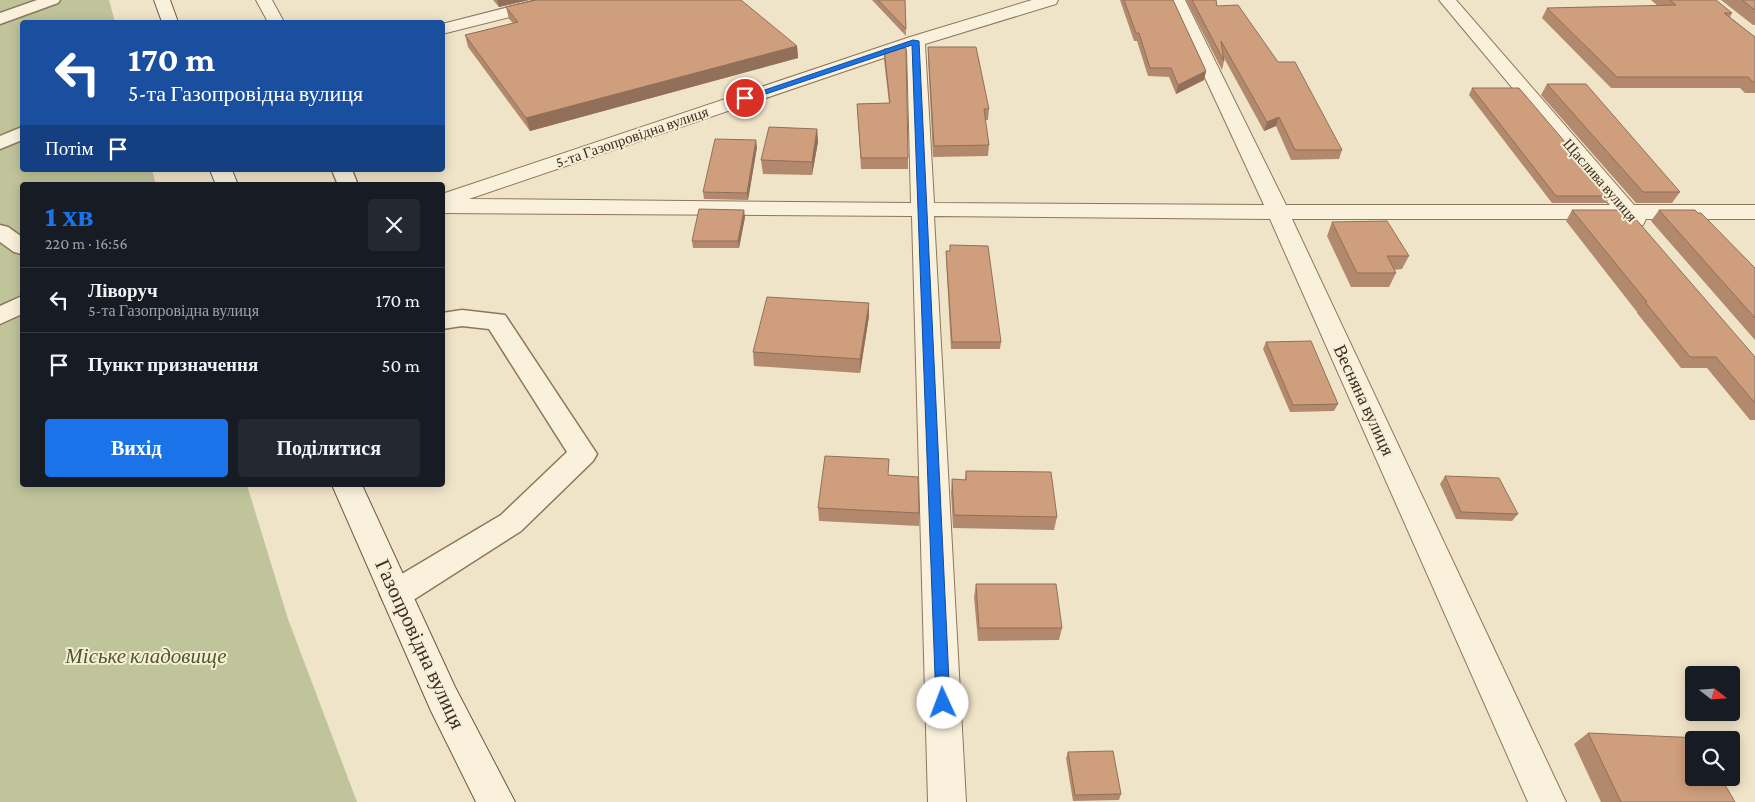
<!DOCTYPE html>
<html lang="uk">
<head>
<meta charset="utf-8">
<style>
  body { margin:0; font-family:"Crimson Pro",serif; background:#242831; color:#f1f3f6; height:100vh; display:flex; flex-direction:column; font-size:19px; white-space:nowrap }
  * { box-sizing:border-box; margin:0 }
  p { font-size:16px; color:#9ea1a6 }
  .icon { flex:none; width:28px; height:28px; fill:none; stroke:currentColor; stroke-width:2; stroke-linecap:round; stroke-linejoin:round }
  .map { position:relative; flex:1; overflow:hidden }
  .sheet { position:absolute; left:20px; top:182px; width:425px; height:305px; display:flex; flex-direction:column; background:#171b24; border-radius:5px; box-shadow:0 2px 12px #0003 }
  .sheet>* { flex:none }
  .guide { position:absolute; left:20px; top:20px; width:425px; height:152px; border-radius:5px; box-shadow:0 2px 12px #0003; background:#1a4fa0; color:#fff; overflow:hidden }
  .needle { width:32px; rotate:107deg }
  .tools { position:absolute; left:1685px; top:666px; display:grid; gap:10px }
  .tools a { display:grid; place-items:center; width:55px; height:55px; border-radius:5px; background:#171b24; box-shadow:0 2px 12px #0003; font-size:25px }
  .pin { position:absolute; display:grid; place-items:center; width:42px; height:42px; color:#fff; margin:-21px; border:2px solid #fff; border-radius:50%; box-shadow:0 1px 5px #0007 }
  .me { position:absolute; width:55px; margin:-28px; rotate:358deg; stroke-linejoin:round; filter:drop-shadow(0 0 4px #0008) }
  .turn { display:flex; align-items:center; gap:18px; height:105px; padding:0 25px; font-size:22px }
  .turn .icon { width:65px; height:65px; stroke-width:2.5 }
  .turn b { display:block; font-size:35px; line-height:42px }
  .then { display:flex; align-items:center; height:48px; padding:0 25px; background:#0003; gap:10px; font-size:19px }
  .round { display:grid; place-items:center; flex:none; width:52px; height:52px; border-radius:5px; background:#242831 }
  .headline { display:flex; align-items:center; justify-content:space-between; height:85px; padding:0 25px }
  h1 { font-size:30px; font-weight:800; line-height:38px; color:#1a73e8 }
  .action { display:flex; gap:10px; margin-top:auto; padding:10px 25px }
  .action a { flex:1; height:58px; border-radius:5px; background:#1a73e8; color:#fff; font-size:20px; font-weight:800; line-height:58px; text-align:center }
  .action a+a { background:#242831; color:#f1f3f6 }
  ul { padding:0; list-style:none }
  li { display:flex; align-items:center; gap:15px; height:65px; padding:0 25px; border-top:1px solid #363941 }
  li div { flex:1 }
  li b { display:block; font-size:19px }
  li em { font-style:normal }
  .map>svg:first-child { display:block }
</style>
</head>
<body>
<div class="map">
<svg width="1755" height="802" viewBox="0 0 1755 802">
  <rect width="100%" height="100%" fill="#f0e4c8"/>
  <path fill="#bfc49a" d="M0,0H109L115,22H22V170H152L156,185H22V485H247L288,619L357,802H0Z"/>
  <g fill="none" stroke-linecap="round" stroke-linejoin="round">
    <g stroke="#8d765c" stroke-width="3">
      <path id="lane" d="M37,0H60L58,3L0,24V13Z
        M22,127V140L0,149V136Z
        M332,170H352L358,185H338Z
        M0,225L8,227L22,237V254L14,252L0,242Z
        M22,296V314L0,324V306Z
        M462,310L505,315L597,454L593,461L521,531L407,604L396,607L385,604L380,594L385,584L501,515L567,452L489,329L462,326L442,329V313Z"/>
    </g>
    <g stroke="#8d765c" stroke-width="2">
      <path id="street" d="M256,0H272L284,22H268Z
        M536,0H564L562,4L442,34V24Z
        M1032,0H1058L1056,4L925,44L934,203L1264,205L1169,0H1185L1286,205H1610L1439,0H1456L1634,205H1755V219H1646L1643,225C1633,227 1628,226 1622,219H1292L1566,802H1528L1270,219L934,216L966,802H928L912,216L442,213V194L910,37ZM907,50L911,203L469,199Z"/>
    </g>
    <g stroke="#6f573f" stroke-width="2">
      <path id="secondary" d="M154,0H170L178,22H162Z
        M210,170H232L238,185H216Z
        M332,485H362L455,687L515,802H476L431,711Z"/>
    </g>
    <use href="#lane" fill="#faf1dc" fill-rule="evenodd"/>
    <use href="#street" fill="#faf1dc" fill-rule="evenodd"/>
    <use href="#secondary" fill="#faf1dc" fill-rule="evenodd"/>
  </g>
  <path fill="#b2896c" d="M493,0H529L499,7Z
    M872,0H905L906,36Z
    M1120,0H1173L1206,71L1204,80L1176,94L1169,77L1148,76L1137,41H1134Z
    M1186,0H1216L1217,6L1278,62L1342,150L1339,159L1291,160L1276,126L1264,131L1224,58V61L1222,70Z
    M1651,0H1716L1732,13L1730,17L1755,37V93H1745L1740,88H1611L1542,18L1547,8L1658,6Z
    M1721,0H1755V25H1753Z
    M506,7L797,46L798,58L530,131L468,47L465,35L513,23L509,19Z
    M928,47L989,109L988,120H985L989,145L988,156L933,157L928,58Z
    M884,49L908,158V169H861L857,104L889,103L884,60Z
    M1547,84L1680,192L1672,203H1636L1541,95Z
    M1472,88L1611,196L1606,203H1552L1469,95Z
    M817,129L818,142L812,175L763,174L761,160Z
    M757,147L748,200L704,199L703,192Z
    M1572,210L1755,357V420H1750L1707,368H1681L1637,313V312L1566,221Z
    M1659,210L1755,268V340L1651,221Z
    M745,217L739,248H693L692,241Z
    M1332,222L1409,256L1402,269L1394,270L1396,273L1389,287H1351L1327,236Z
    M946,251L1001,342L1000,349H951L946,258Z
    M869,316L860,373L754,366L753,352Z
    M1266,342L1338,404L1334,411L1290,412L1263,349Z
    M966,471L1057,517L1054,530L953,528L951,492L952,479L965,480Z
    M888,475L919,513V526L819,521L818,508Z
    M1445,476L1518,514L1512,521L1456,519L1440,484Z
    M976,584L1062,628L1059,640L978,641L974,597Z
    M1588,733L1735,802H1601L1574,744Z
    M1068,752L1121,794L1119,800L1073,801L1066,758Z"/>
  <path fill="#916f58" d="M497,0H529L499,7Z
    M797,46L798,58L530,131L526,118Z
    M1206,71L1204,80L1176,94L1178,85Z
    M1279,117L1276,126L1264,131L1267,122Z
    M817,129L818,142L812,175V162Z
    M756,140L757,147L748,200L747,193Z
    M744,210L745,217L739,248L738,241Z
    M869,303V316L860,373V359Z"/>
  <path fill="#cf9f7d" stroke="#916f58" d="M536,0H741L797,46L526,118L465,35L518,22L506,7Z
    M878,0H905L906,29Z
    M1124,0H1173L1206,71L1178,85L1171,68H1150L1139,33H1136Z
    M1192,0H1216L1217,6L1238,5L1278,62H1295L1342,150H1295L1279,117L1267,122L1221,41L1224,61Z
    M1670,0H1716L1732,13H1724L1755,37V82H1753L1748,77H1617L1547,8L1676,5Z
    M1742,0H1755V10Z
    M928,47H976L989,109H984L989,145L934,146Z
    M906,48L908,158H861L857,104L890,103L884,49Z
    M1547,84H1586L1680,192H1643Z
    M1472,88H1519L1611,196H1556Z
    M769,127L817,129L812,162L761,160Z
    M715,139L756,140L747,193L703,192Z
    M699,209L744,210L738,241H692Z
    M1572,210H1628L1755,357V403L1716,357H1690L1645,302H1647Z
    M1659,210H1695L1698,213H1701L1755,268V318Z
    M1387,221L1409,256H1387L1396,273H1357L1332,222Z
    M950,245L988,246L1001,342H952L946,251H950Z
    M767,297L869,303L860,359L753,352Z
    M1311,341L1338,404L1293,405L1266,342Z
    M825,456L889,459L888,475L918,477L919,513L818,508Z
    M966,471L1051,472L1057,517L954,515L952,479L966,480Z
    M1445,476L1499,478L1518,514L1461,512Z
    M976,584H1056L1062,628H979Z
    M1588,733L1700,738L1701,740H1694V778H1721L1735,802H1621Z
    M1113,751L1121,794L1075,795L1068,752Z"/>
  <path fill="#1a73e8" stroke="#114b97" d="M913,40L919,41L950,703L948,708L943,710L938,708L936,703L912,45L748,100L741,98Z"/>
  <g text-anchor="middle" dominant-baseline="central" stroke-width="4" stroke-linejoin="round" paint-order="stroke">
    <g font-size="15" fill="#3d2e20" stroke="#f7eed8">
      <text transform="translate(632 137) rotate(-19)">5-та Газопровідна вулиця</text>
      <text transform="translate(1600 180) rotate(49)">Щаслива вулиця</text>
    </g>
    <g font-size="18" fill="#3d2e20" stroke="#f7eed8">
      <text transform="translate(1364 400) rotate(65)">Весняна вулиця</text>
    </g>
    <g font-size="21" fill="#3d2e20" stroke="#f7eed8">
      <text transform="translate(420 644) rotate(65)">Газопровідна вулиця</text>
    </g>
    <g font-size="21" font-style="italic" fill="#4d5a26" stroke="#f7eed8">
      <text x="146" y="656">Міське кладовище</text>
    </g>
  </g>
</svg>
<div class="tools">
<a><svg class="needle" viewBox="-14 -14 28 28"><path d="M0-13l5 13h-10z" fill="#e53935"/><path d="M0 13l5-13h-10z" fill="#9ea1a6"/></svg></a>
<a><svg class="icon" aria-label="search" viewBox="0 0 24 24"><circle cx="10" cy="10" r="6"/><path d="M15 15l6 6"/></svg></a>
</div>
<div class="pin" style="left:745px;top:98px;background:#d93025"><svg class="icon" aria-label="arrive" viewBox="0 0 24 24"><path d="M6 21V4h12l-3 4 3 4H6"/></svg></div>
<svg class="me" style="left:943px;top:703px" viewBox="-20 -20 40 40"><circle r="19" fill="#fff"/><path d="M0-13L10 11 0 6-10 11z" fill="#1a73e8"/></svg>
<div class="guide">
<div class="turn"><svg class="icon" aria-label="left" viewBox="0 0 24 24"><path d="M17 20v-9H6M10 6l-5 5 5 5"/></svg><div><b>170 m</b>5-та Газопровідна вулиця</div></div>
<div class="then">Потім<svg class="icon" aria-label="arrive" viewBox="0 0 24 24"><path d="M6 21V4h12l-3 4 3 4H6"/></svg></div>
</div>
<section class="sheet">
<div class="headline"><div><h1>1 хв</h1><p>220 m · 16:56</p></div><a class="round"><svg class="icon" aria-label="close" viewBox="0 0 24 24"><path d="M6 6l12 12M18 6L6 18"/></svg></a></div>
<ul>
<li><svg class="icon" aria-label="left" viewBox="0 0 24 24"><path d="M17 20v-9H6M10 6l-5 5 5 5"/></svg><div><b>Ліворуч</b><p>5-та Газопровідна вулиця</p></div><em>170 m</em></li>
<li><svg class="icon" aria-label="arrive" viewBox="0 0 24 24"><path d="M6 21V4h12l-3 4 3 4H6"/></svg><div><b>Пункт призначення</b></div><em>50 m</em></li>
</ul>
<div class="action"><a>Вихід</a><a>Поділитися</a></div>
</section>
</div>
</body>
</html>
